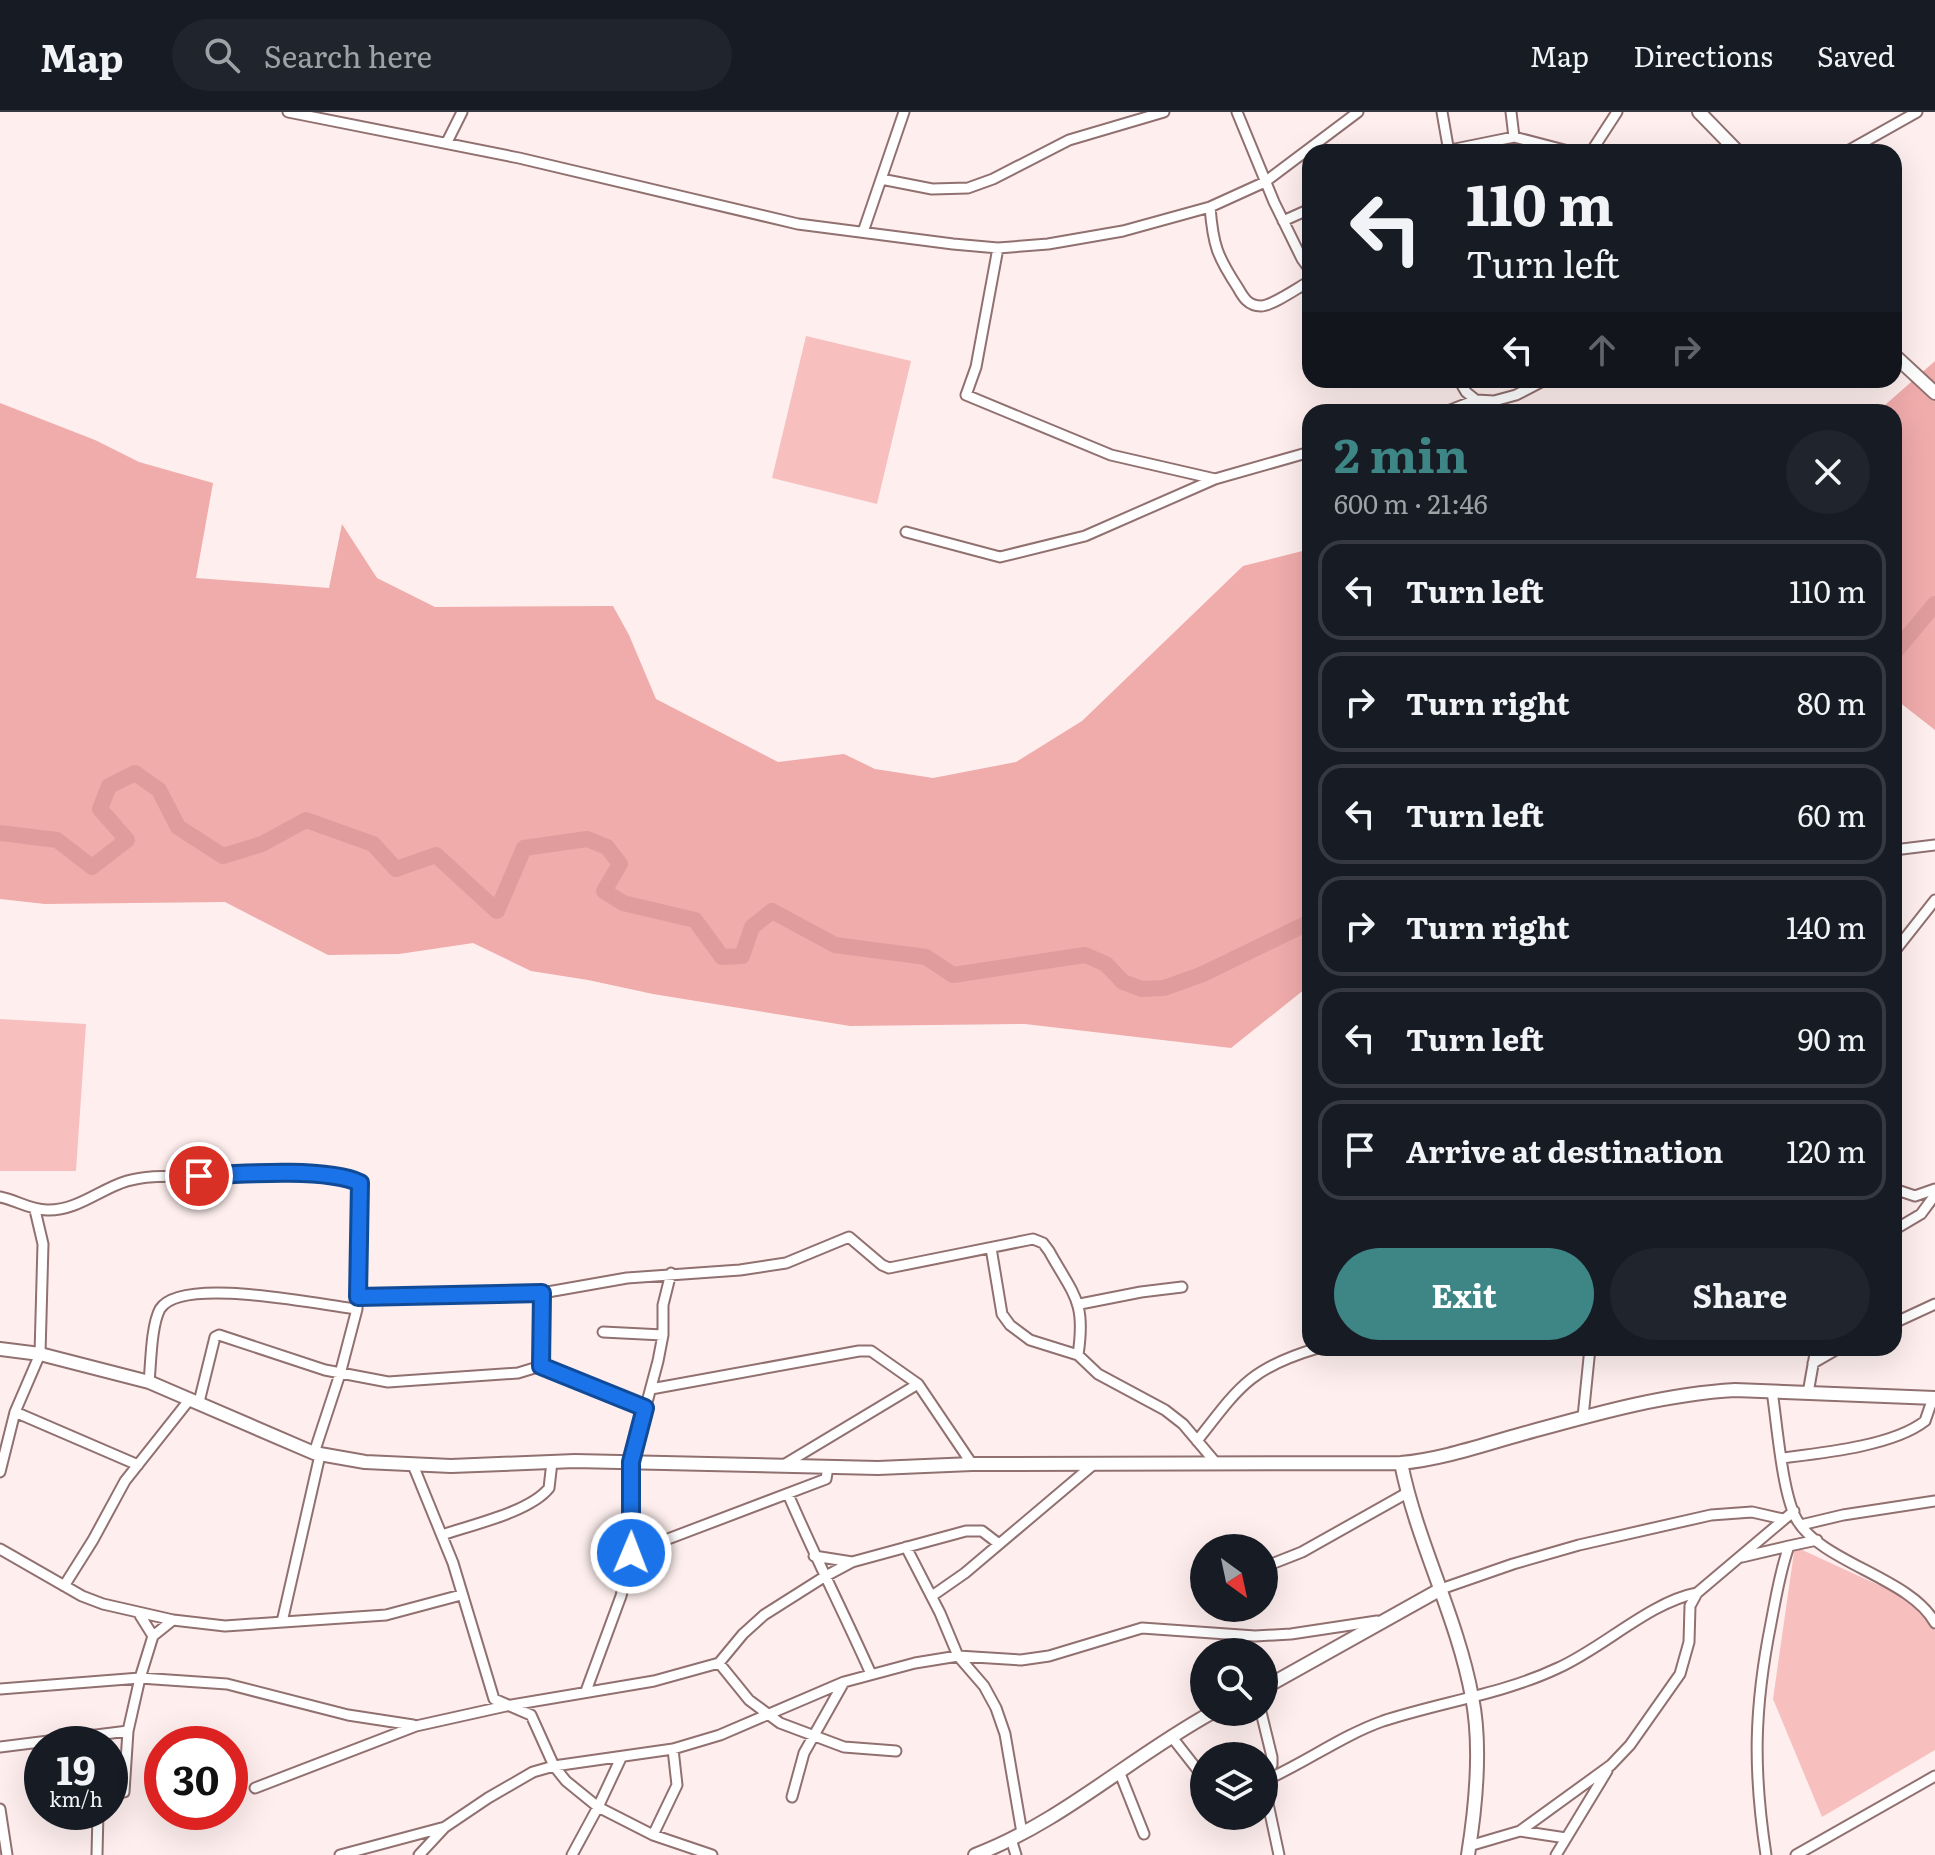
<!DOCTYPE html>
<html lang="en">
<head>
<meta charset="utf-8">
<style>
  body { margin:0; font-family:Literata,serif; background:#20242c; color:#f1f3f6; height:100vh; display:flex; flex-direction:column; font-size:30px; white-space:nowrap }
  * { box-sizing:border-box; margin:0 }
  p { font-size:26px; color:#9ea1a6 }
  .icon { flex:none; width:44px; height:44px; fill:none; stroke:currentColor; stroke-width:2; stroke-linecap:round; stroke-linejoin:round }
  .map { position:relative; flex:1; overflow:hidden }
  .details { position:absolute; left:1302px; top:292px; width:600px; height:952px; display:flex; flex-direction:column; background:#171b24; border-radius:24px; box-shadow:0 8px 32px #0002 }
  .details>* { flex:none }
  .guide { position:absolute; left:1302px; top:32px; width:600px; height:244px; border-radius:24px; box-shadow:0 8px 32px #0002; background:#171b24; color:#f1f3f6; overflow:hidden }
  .needle { width:52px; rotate:147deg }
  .tools { position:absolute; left:1190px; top:1422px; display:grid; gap:16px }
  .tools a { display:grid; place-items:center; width:88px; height:88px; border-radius:50%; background:#171b24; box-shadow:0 8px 32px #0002; font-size:40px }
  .speed { position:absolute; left:24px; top:1614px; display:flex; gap:16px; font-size:40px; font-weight:700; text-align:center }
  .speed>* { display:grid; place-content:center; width:104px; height:104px; border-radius:50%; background:#171b24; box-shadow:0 8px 32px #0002; line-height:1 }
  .speed small { font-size:20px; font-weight:400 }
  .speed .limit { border:12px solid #d22; background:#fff; color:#111 }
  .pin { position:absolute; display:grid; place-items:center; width:68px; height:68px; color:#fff; margin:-34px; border:4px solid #fff; border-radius:50%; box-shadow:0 2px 8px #0007 }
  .me { position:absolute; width:88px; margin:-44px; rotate:1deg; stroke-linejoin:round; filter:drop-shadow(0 0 6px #0008) }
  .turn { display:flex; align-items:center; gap:28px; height:168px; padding:0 32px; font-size:36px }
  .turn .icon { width:104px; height:104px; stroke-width:2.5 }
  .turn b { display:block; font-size:56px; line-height:68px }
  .lanes { display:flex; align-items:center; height:76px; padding:0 32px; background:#0003; justify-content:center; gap:40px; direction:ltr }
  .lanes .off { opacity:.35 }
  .round { display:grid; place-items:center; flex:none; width:84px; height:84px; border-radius:42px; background:#20242c }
  .overview { display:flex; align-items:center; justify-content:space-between; height:136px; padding:0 32px }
  h1 { font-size:48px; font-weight:700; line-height:60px; color:#3e8686 }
  .action { display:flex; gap:16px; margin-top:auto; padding:16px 32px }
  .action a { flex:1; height:92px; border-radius:48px; background:#3e8686; color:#fff; font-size:32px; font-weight:700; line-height:92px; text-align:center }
  .action a+a { background:#20242c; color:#f1f3f6 }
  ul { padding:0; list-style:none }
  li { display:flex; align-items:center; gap:24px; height:100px; margin:0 16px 12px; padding:0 16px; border:4px solid #363941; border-radius:24px }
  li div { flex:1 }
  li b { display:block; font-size:30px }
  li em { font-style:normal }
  header { display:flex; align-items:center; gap:48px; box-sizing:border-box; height:112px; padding:0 40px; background:#171b24; border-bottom:2px solid #363941 }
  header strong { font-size:38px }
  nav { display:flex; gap:44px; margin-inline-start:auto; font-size:28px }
  .search { width:560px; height:72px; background:#20242c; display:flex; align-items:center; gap:20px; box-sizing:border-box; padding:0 28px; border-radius:44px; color:#9ea1a6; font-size:30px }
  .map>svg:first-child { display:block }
</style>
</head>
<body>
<header>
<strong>Map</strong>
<div class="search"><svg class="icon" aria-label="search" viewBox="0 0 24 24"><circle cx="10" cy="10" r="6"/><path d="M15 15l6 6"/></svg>Search here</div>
<nav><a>Map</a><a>Directions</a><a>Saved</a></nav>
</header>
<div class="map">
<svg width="1935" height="1743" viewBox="0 0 1935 1743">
  <rect width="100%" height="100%" fill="#feefee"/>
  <path fill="#f8bfbf" d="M806,224L911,249L877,392L772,366Z
    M0,907L86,912L76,1059H0Z
    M1798,1436L1922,1493L1935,1519V1638L1822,1705L1773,1587L1794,1440Z"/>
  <path fill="#f0abab" d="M1935,249V618L1894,586V300H1877Z
    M0,291L95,328L139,350L213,371L196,466L329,476L342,412L377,466L435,495L613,494L629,523L656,587L778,650L844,642L875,657L933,666L1016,650L1082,609L1243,454L1310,437V873L1231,936L1025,912L850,914L653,882L588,868L531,859L473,831L399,842L328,843L225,790L45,792L0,787Z"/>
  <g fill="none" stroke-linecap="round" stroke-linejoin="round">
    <path stroke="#e09c9c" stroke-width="16" d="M1894,541L1935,492
      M0,721L57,728L92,755L127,728L100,697L109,674L135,661L159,678L178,715L223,744L262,732L306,708L373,732L396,757L436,743L497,799L524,736L587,727L607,735L620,752L604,779L623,791L695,808L722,845L742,844L752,815L772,799L835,833L926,845L953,863L1085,843L1106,852L1123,870L1142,877L1164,876L1203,862L1310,810"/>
    <g stroke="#917070" stroke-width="13">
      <path id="minor" d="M288,0L519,46L798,112L953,132L998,136L1048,132L1123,119L1210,95L1265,70L1358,0
        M1237,0L1274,90L1302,147L1310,158
        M1442,0L1449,40
        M1514,25L1572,40
        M447,30L462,0
        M1452,40L1455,37L1514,25L1511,0
        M1591,40L1617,0
        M1846,40L1917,0
        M881,67L932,77L968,76L993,67L1069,28L1164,0
        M1210,95C1213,133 1217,144 1238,176C1243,185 1248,194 1261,194C1272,194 1299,175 1310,169
        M1283,109L1310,97
        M863,120L904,0
        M998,136L976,255L966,283L1111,343L1215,367L1310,340
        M1459,268L1466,280L1476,288
        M1445,300L1476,288L1494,289L1516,283L1545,268
        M906,420L1000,445L1085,424L1215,367
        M1894,738L1935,733
        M1894,840L1935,788
        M1894,1077L1915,1084L1935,1077
        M0,1085C16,1088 30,1098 47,1098C77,1099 100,1077 127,1069C151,1062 177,1065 201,1064C240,1062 326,1054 360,1071L362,1077L357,1122V1197L340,1262L314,1341
        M1894,1118L1921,1102L1935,1083
        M991,1136L1002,1202L1010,1213L1030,1228L1078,1243L1098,1262L1165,1298L1183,1312L1216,1351
        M358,1185L542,1181L627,1166L740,1158L786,1151L849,1125L882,1153L889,1156L1033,1127L1043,1131L1049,1139C1074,1184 1086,1189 1078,1243
        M1080,1192L1141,1180L1182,1175
        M1894,1211L1935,1192
        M603,1220L663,1223
        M1813,1251L1839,1236
        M541,1254L542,1181
        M149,1270C151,1251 151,1214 160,1197C181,1163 320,1193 357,1197
        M651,1277L859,1239H871L918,1272L972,1352
        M1772,1279C1777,1311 1782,1382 1797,1408C1822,1451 1911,1466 1935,1511
        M1808,1281L1816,1236
        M199,1290L215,1225L219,1223L325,1258L388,1270L518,1261L541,1254L645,1296
        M15,1300L138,1353
        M1583,1305L1590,1236
        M1197,1329C1239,1275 1250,1256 1318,1236
        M1782,1346C1822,1341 1893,1334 1925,1309L1933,1286
        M785,1352L918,1272
        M413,1353L453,1451L494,1587L531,1603L554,1654L566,1669L598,1695L653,1723L712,1743
        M0,1360L15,1300L40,1242L43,1132L35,1098
        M788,1382C814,1443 844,1501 871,1562
        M1801,1413L1843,1403L1935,1389
        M442,1423C471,1413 530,1400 549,1376L552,1350
        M906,1435L940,1501L958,1544L984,1574L996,1596L1005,1622L1022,1721
        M0,1437L82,1484L103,1492L173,1508L225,1514L386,1503L461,1483
        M631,1441L826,1367L828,1355
        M814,1444L852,1450
        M1742,1445L1789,1434
        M1264,1455L1302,1440L1407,1381
        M64,1474L93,1428L125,1369L190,1287
        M1441,1477L1513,1452L1579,1433L1711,1403L1752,1400L1783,1407
        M932,1484L965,1461L1094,1352
        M138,1500L153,1524
        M282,1510L320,1343
        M719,1551L749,1588L780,1611L844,1635L896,1639
        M0,1577L140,1566L227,1572L348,1603L413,1613
        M586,1579L621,1484L631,1441V1350L658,1249L663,1223V1193L671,1161
        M1261,1600L1272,1645V1653L1264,1668
        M1171,1624L1204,1666
        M0,1635L128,1619
        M1119,1659L1144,1722
        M1264,1669C1305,1651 1341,1624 1383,1609C1441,1590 1503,1582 1558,1556C1603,1536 1650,1490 1697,1481
        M1264,1673L1279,1743
        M255,1676L416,1614L506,1594L654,1569L719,1551L743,1522L764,1503L824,1465L852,1450L966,1419H982L999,1432
        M110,1683L124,1680L128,1619L140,1566L153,1524L173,1508
        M792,1685L804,1641L844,1570
        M0,1697L7,1743
        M1520,1719L1566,1726
        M653,1723L677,1673L673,1637
        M1011,1727L1016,1743
        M1469,1734L1520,1719L1611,1653L1630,1633L1680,1562L1689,1530L1690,1494L1697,1481L1794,1399
        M97,1743L98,1700
        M340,1743L445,1715L488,1686L533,1660L554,1654L673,1637L720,1623L844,1570L915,1551L958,1544L1021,1548L1049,1544L1142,1516L1255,1524L1291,1522L1377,1509
        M419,1743L445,1715
        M572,1743L598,1695L621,1646
        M1556,1743L1607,1659
        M1766,1743C1753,1658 1754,1596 1771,1511C1776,1485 1780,1459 1789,1434L1817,1428
        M1796,1743L1935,1664"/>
    </g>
    <g stroke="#917070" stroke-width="16">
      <path id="tertiary" d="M1699,0L1738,40
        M1894,243L1935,281
        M0,1237L40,1242L149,1270L314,1341L365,1350L451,1354L575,1349L878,1356L972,1352L1401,1351C1443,1347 1482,1333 1522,1322C1591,1303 1663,1282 1735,1278L1935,1286
        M1401,1351C1417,1431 1457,1504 1472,1585C1482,1634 1476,1693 1468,1743
        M1264,1576L1441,1477
        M975,1743C1062,1710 1132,1644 1213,1600"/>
    </g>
    <use href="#minor" stroke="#fff" stroke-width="9"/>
    <use href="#tertiary" stroke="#fff" stroke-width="12"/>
  </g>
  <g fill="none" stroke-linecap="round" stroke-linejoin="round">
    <g stroke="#114b97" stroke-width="20">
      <path id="route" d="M199,1064C237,1062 327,1055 360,1071L358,1185L542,1181L541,1254L645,1296L631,1350V1441"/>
    </g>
    <use href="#route" stroke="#1a73e8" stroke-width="14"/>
  </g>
</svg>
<div class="tools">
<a><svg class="needle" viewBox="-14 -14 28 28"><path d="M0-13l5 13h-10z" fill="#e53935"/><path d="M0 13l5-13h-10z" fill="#9ea1a6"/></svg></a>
<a><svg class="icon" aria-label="search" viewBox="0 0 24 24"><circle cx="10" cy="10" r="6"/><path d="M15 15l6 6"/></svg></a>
<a><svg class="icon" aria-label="layers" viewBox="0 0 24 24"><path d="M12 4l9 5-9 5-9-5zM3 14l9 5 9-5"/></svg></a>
</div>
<div class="speed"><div>19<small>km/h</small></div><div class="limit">30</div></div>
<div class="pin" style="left:199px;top:1064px;background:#d93025"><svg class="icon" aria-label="arrive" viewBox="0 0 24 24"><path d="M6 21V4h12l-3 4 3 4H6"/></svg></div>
<svg class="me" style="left:631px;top:1441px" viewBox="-20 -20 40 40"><circle r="17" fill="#1a73e8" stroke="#fff" stroke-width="3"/><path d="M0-11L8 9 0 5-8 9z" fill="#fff"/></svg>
<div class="guide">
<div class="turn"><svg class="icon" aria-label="left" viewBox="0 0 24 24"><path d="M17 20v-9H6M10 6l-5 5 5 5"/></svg><div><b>110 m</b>Turn left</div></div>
<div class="lanes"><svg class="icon" aria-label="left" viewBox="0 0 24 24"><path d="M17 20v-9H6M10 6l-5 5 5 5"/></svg><svg class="icon off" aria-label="ahead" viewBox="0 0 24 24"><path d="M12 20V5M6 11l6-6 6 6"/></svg><svg class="icon off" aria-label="right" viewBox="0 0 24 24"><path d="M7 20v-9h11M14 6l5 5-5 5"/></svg></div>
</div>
<section class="details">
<div class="overview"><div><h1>2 min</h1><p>600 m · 21:46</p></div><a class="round"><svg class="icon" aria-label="close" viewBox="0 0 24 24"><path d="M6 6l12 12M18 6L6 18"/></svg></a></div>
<ul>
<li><svg class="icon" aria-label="left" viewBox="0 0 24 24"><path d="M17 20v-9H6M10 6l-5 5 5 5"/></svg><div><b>Turn left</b></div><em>110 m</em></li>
<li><svg class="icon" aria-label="right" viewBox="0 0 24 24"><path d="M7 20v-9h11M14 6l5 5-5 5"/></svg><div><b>Turn right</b></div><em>80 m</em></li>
<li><svg class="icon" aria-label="left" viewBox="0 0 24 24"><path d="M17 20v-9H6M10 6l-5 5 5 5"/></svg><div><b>Turn left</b></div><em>60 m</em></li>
<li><svg class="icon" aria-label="right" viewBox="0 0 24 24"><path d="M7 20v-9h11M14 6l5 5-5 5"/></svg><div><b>Turn right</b></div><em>140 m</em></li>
<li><svg class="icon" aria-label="left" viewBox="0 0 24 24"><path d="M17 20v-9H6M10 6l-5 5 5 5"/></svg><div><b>Turn left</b></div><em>90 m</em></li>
<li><svg class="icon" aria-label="arrive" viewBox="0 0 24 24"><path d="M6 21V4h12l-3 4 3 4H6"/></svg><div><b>Arrive at destination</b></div><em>120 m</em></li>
</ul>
<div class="action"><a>Exit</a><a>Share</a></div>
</section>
</div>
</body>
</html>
